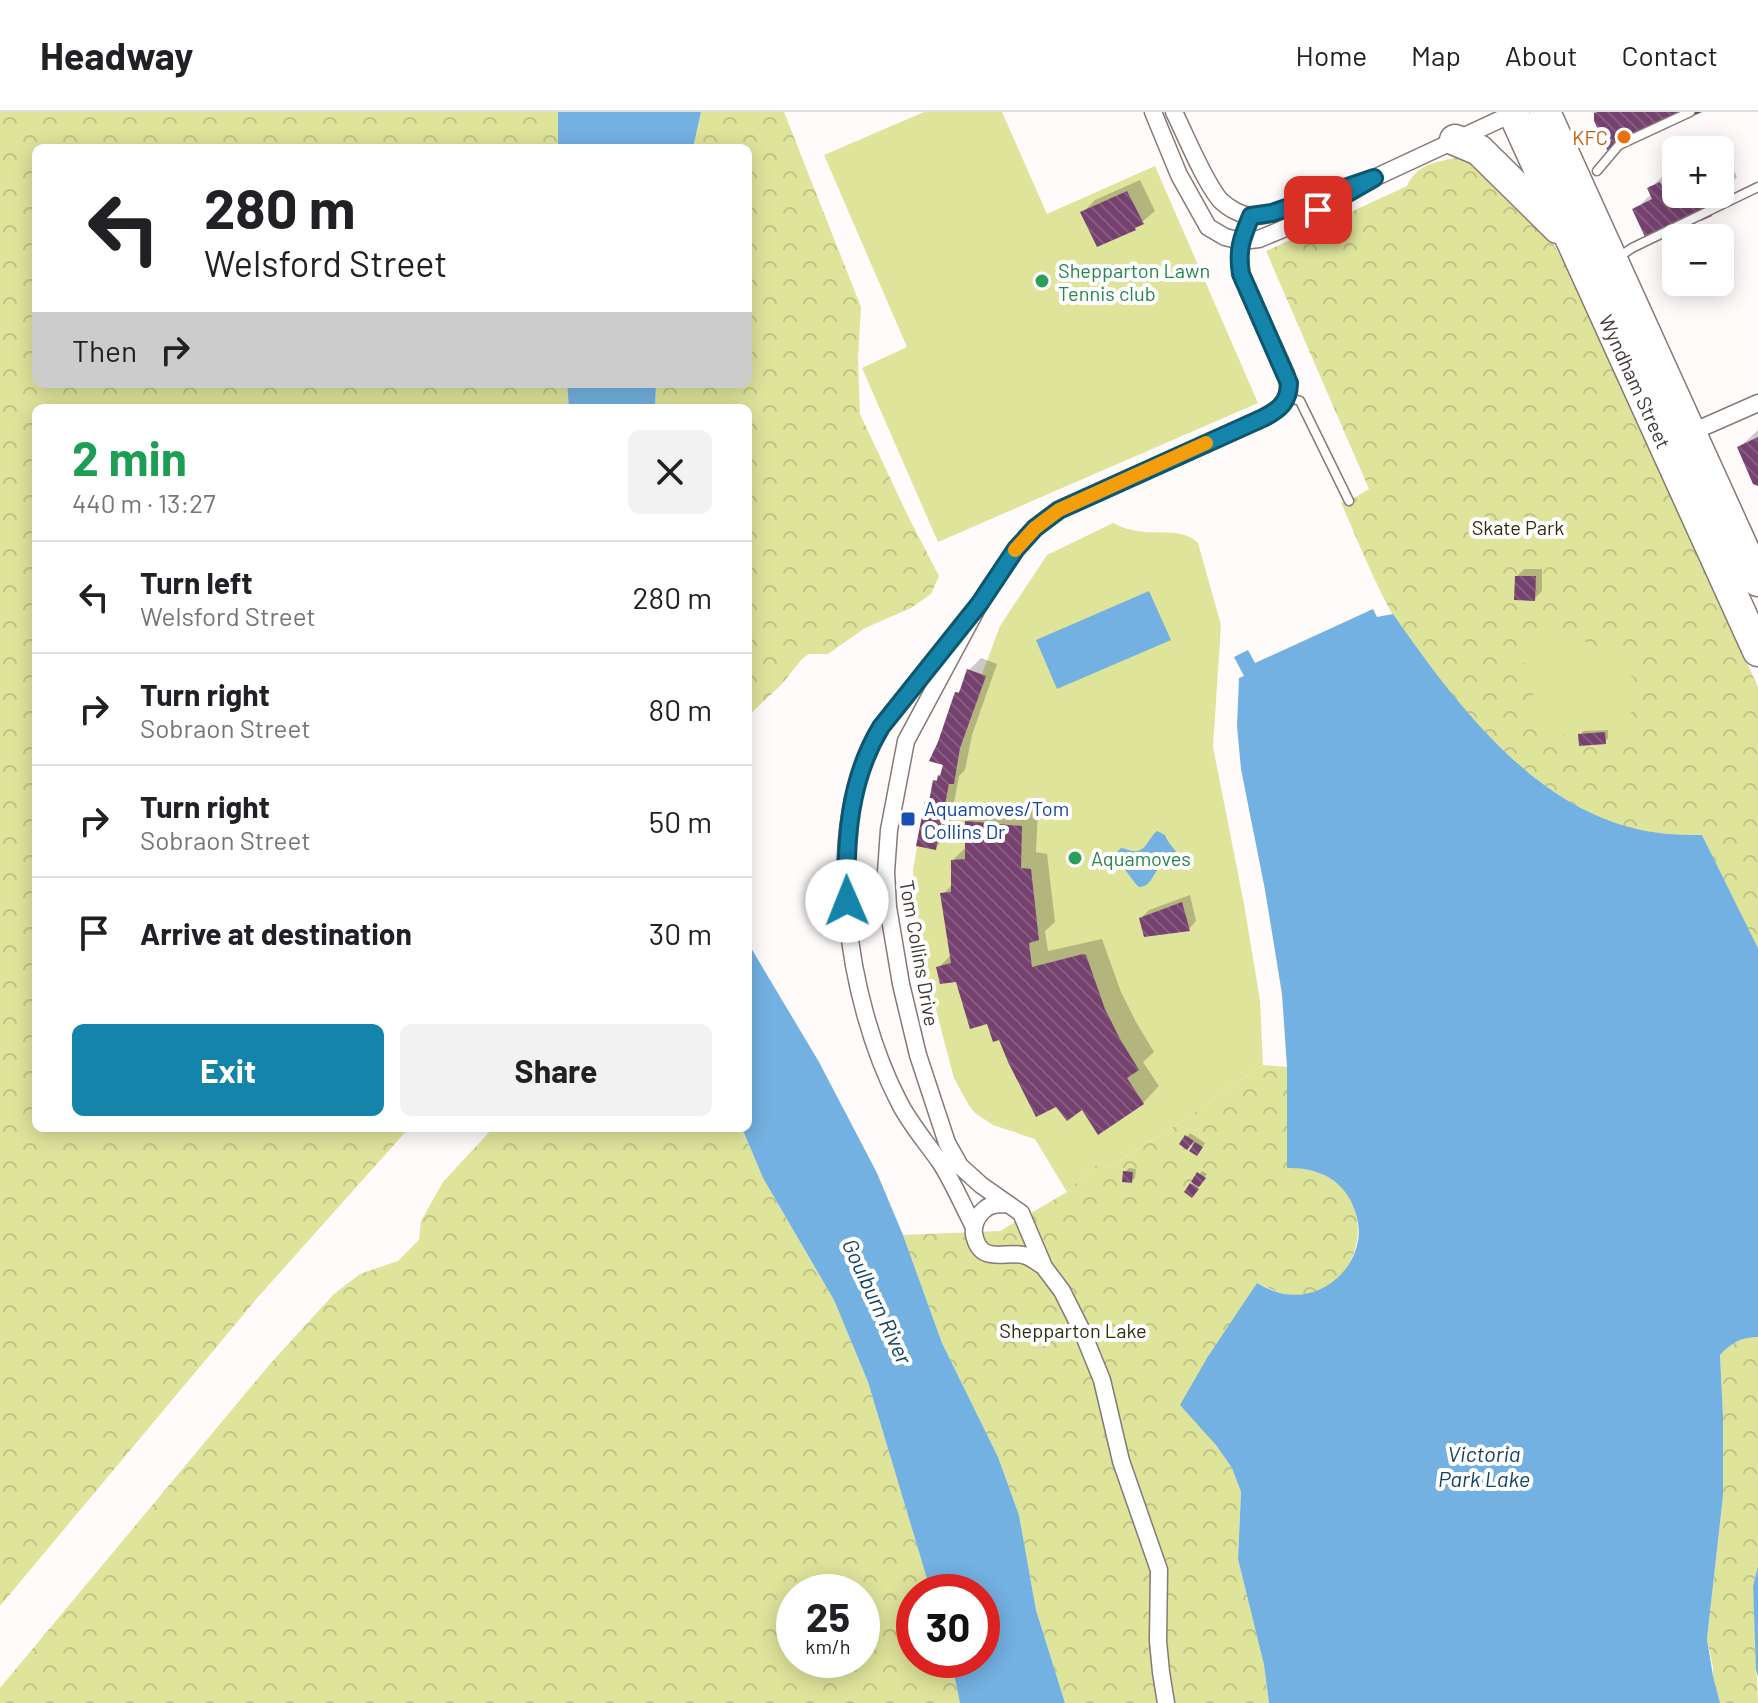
<!DOCTYPE html>
<html lang="en">
<head>
<meta charset="utf-8">
<style>
  body { margin:0; font-family:Barlow,sans-serif; background:#f2f2f2; color:#202124; height:100vh; display:flex; flex-direction:column; font-size:30px; white-space:nowrap }
  * { box-sizing:border-box; margin:0 }
  p { font-size:26px; color:#757577 }
  .icon { flex:none; width:44px; height:44px; fill:none; stroke:currentColor; stroke-width:2; stroke-linecap:round; stroke-linejoin:round }
  .map { position:relative; flex:1; overflow:hidden }
  .sheet { position:absolute; left:32px; top:292px; width:720px; height:728px; display:flex; flex-direction:column; background:#fff; border-radius:12px; box-shadow:0 4px 20px #0003 }
  .sheet>* { flex:none }
  .guide { position:absolute; left:32px; top:32px; width:720px; height:244px; border-radius:12px; box-shadow:0 4px 20px #0003; background:#fff; color:#202124; overflow:hidden }
  .fabs { position:absolute; left:1662px; top:24px; display:grid; gap:16px }
  .fabs a { display:grid; place-items:center; width:72px; height:72px; border-radius:12px; background:#fff; box-shadow:0 4px 20px #0003; font-size:40px }
  .speed { position:absolute; left:776px; top:1462px; display:flex; gap:16px; font-size:40px; font-weight:700; text-align:center }
  .speed>* { display:grid; place-content:center; width:104px; height:104px; border-radius:50%; background:#fff; box-shadow:0 4px 20px #0003; line-height:1 }
  .speed small { font-size:20px; font-weight:400 }
  .speed .limit { border:12px solid #d22; background:#fff; color:#111 }
  .pin { position:absolute; display:grid; place-items:center; width:68px; height:68px; color:#fff; margin:-34px; border-radius:16px; box-shadow:0 4px 12px #0006 }
  .me { position:absolute; width:88px; margin:-44px; rotate:359deg; stroke-linejoin:round; filter:drop-shadow(0 0 6px #0008) }
  .turn { display:flex; align-items:center; gap:28px; height:168px; padding:0 40px; font-size:36px }
  .turn .icon { width:104px; height:104px; stroke-width:2.5 }
  .turn b { display:block; font-size:56px; line-height:68px }
  .then { display:flex; align-items:center; height:76px; padding:0 40px; background:#0003; gap:16px; font-size:30px }
  .round { display:grid; place-items:center; flex:none; width:84px; height:84px; border-radius:12px; background:#f2f2f2 }
  .head { display:flex; align-items:center; justify-content:space-between; height:136px; padding:0 40px }
  h1 { font-size:48px; font-weight:700; line-height:60px; color:#1e9e55 }
  .action { display:flex; gap:16px; margin-top:auto; padding:16px 40px }
  .action a { flex:1; height:92px; border-radius:12px; background:#1584ab; color:#fff; font-size:32px; font-weight:700; line-height:92px; text-align:center }
  .action a+a { background:#f2f2f2; color:#202124 }
  ul { padding:0; list-style:none }
  li { display:flex; align-items:center; gap:24px; height:112px; padding:0 40px; border-top:2px solid #e0e0e0 }
  li div { flex:1 }
  li b { display:block; font-size:30px }
  li em { font-style:normal }
  header { display:flex; align-items:center; gap:48px; box-sizing:border-box; height:112px; padding:0 40px; background:#fff; border-bottom:2px solid #e0e0e0 }
  header strong { font-size:38px }
  nav { display:flex; gap:44px; margin-inline-start:auto; font-size:28px }
  .map>svg:first-child { display:block }
</style>
</head>
<body>
<header>
<strong>Headway</strong>
<nav><a>Home</a><a>Map</a><a>About</a><a>Contact</a></nav>
</header>
<div class="map">
<svg width="1758" height="1591" viewBox="0 0 1758 1591">
  <defs>
    <pattern id="forest-crowns" width="20" height="18" patternUnits="userSpaceOnUse" patternTransform="scale(2)"><rect width="20" height="18" fill="#dfe49b"/><path d="M2 6a3 3 0 1 1 6 0M12 15a3 3 0 1 1 6 0" fill="none" stroke="#c0c486"/></pattern>
    <pattern id="building-back-hatch" width="6" height="6" patternUnits="userSpaceOnUse" patternTransform="scale(2)"><rect width="6" height="6" fill="#76416f"/><path d="M-1 5l2 2M0 0l6 6M5-1l2 2" fill="none" stroke="#865b80"/></pattern>
  </defs>
  <rect width="100%" height="100%" fill="#fefbfa"/>
  <path fill="url(#forest-crowns)" fill-rule="evenodd" d="M0,0H558V36H36V272H567L569,296H36V1016H409L258,1185L0,1494Z
    M701,0H784L861,195L858,247L860,302L907,402L939,464L931,482L911,496L865,516L828,542H809L802,547L782,572L748,604V296H655L656,272H748V36H693Z
    M1454,46H1467L1549,124L1586,190L1639,313L1758,575V836L1702,723C1677,723 1654,722 1630,716C1545,693 1468,610 1419,540C1410,527 1399,514 1391,500C1373,466 1358,430 1343,395L1341,390L1349,389L1369,377L1266,139L1407,74C1417,53 1432,51 1454,46Z
    M1263,953L1287,955V1055C1389,1055 1372,1188 1292,1183C1279,1182 1269,1176 1257,1171L1231,1212L1216,1333L1232,1356L1241,1380L1238,1447L1264,1553L1269,1591H1065L1036,1498L1019,1403L998,1345L942,1231L903,1123L1000,1119L1067,1080L1085,1061L1103,1049L1108,1056L1164,1021Z
    M493,1016H742L763,1066L834,1188L868,1270L931,1480H914V1548H951L960,1591H0V1576L270,1252L334,1182L360,1162L398,1149L419,1128L421,1109L443,1070ZM794,1480H862V1548H794Z
    M1749,1225H1758V1453L1753,1474L1758,1591H1720L1713,1564V1555L1707,1527L1723,1384V1304L1720,1243L1731,1231Z"/>
  <path fill="#dfe49b" d="M924,0H1002L1047,102L1155,54L1258,291L938,430L862,256L907,235L824,43Z
    M1113,411C1119,414 1126,417 1133,418C1154,424 1181,414 1198,431L1221,513L1213,635L1244,792L1260,888L1263,953L1164,1021L1108,1056L1102,1050L1085,1061L1067,1080L1035,1027L993,1013L975,1001L968,992L954,966L921,841L915,804L913,758L925,689H929L933,668L937,669L938,663H940L943,653L929,649L938,630L955,580H959L967,557L982,562L1000,514L1047,443Z
    M1541,517L1566,538C1577,527 1591,526 1600,540H1621V556L1634,566L1629,572L1634,575L1631,580L1638,585L1631,593L1634,596L1625,609H1622L1623,626L1606,627V632L1579,634V628L1574,632L1532,596L1537,591L1531,585L1542,573L1536,567L1539,564L1511,540L1519,531L1526,537L1530,533L1534,535L1541,527L1536,523Z"/>
  <path fill="#73b1e2" d="M558,0H701L693,36H558Z
    M567,272H656L655,296H569Z
    M1149,479L1171,528L1057,577L1036,528Z
    M1373,497L1377,505L1393,502C1451,585 1526,687 1629,715C1653,722 1677,723 1702,723L1758,836V1225C1741,1225 1731,1231 1720,1243L1723,1304V1384L1707,1527L1713,1564L1720,1591H1269L1264,1553L1238,1447L1241,1380L1232,1356L1216,1333L1180,1293L1207,1246L1257,1171C1263,1174 1268,1177 1274,1179C1311,1193 1351,1167 1358,1129C1360,1119 1358,1108 1355,1099C1345,1068 1318,1055 1287,1056V955L1282,882L1265,778L1241,657L1237,614L1239,566L1244,564L1234,545L1248,538L1255,551Z
    M1157,719L1165,723C1169,735 1181,741 1182,750L1175,755H1161C1151,762 1153,774 1139,775C1134,771 1117,747 1116,741L1121,736C1125,736 1129,739 1133,739C1146,741 1149,725 1157,719Z
    M748,831L819,950L877,1061L903,1123L942,1231L998,1345L1019,1403L1036,1498L1065,1591H960L951,1548H982V1480H931L868,1270L834,1188L763,1066L742,1016H748Z
    M1758,1454V1564L1756,1558L1753,1474Z"/>
  <path fill="#0003" d="M1730,50L1737,65L1730,72L1731,76L1721,86L1723,90L1701,104L1635,98L1647,86L1652,83L1649,77L1662,65L1672,60L1676,68V82H1720V51L1722,54Z
    M1140,68L1155,99L1135,116L1098,132L1083,100L1095,88Z
    M1758,318V372L1739,336Z
    M1524,457H1542V479L1534,487L1517,464Z
    M981,546L997,552L972,623L965,658L959,664L948,723L936,735L927,690L932,686L935,669L943,661L957,581L963,575L968,559Z
    M1608,618V626L1605,630L1580,623L1583,619Z
    M984,693L1038,698L1036,740L1047,742L1055,810L1045,819L1048,839L1102,827L1121,880L1136,910L1154,940L1143,950L1159,974L1143,991L1083,995L988,909L957,867L939,855L952,842L943,782L953,772V748L967,734V710Z
    M1190,783L1196,809L1189,817L1141,806L1149,798Z
    M1190,1021L1205,1031L1200,1039L1192,1031L1182,1032Z
    M1129,1056L1136,1057L1135,1066L1131,1069L1125,1060Z
    M1202,1059L1207,1062L1195,1080L1187,1079Z"/>
  <path fill="url(#building-back-hatch)" d="M1597,0H1702L1609,42L1594,9V1Z
    M1660,70L1665,81L1676,76V82H1717L1720,90L1708,96L1712,104L1701,109L1697,100L1692,102L1696,111L1686,116L1682,108L1645,125L1632,97L1652,87L1647,76Z
    M1127,79L1144,112L1135,116L1136,118L1097,135L1080,100Z
    M1758,325V374L1753,372L1737,335Z
    M1515,464H1536L1535,489L1514,488Z
    M967,557L986,564L960,636L954,672H949L936,738L916,734L925,689L929,690L933,668L937,669L938,663L940,664L943,653L929,649L938,630L955,580L959,581Z
    M1605,620L1606,632L1579,634L1578,622Z
    M965,709L1022,714L1021,756L1031,757L1039,828L1029,831L1032,855L1083,842L1086,843L1105,897L1120,927L1139,958L1127,966L1144,992L1098,1023L1082,998L1067,1009L1056,995L1036,1005L1008,950L999,928L993,930L987,912L970,917L956,870L940,872L936,855L951,851L940,781L951,780V748L965,747Z
    M1182,790L1190,819L1144,825L1139,806Z
    M1185,1023L1194,1029L1187,1038L1179,1032Z
    M1195,1030L1203,1035L1197,1044L1189,1039Z
    M1123,1059L1133,1060L1132,1071L1122,1070Z
    M1197,1060L1206,1066L1199,1075L1191,1070Z
    M1190,1071L1199,1077L1192,1086L1184,1080Z"/>
  <g fill="none" stroke-linecap="round" stroke-linejoin="round">
    <g stroke="#877973" stroke-width="11">
      <path id="lane" d="M1597,59L1619,33L1690,0
        M1616,147L1632,136L1758,75
        M1288,285L1300,289L1349,389"/>
    </g>
    <g stroke="#877973" stroke-width="19">
      <path id="street" d="M1153,0L1179,63L1208,115L1225,125L1241,129L1259,127L1283,117L1374,66L1514,1
        M1174,0C1186,24 1204,69 1220,88C1228,96 1242,104 1253,104C1276,104 1319,84 1342,77
        M1690,321L1758,291
        M954,524L881,615C819,715 847,890 899,990C910,1012 926,1030 940,1050C953,1070 963,1094 974,1115
        M1007,1092C998,1092 989,1092 983,1099C977,1104 973,1113 974,1122C980,1155 1008,1137 1026,1144C1032,1146 1038,1151 1043,1154
        M1166,1591L1161,1560L1158,1529L1159,1458L1121,1349L1102,1268L1082,1219L1062,1179L1044,1155L1021,1101L981,1073L960,1054L947,1031L918,943L901,872L888,795L886,760L889,718L906,629L980,491L990,475L1016,437L1035,416L1059,398L1263,306C1284,295 1293,286 1286,262L1241,162C1237,137 1242,126 1251,104"/>
    </g>
    <g stroke="#877973" stroke-width="33">
      <g id="highway">
        <path id="s1" d="M1513,0L1758,539"/>
        <path d="M1545,0L1758,469"/>
        <path d="M1455,28L1479,38L1558,116"/>
      </g>
    </g>
    <use href="#lane" stroke="#fff" stroke-width="8"/>
    <use href="#street" stroke="#fff" stroke-width="16"/>
    <use href="#highway" stroke="#fff" stroke-width="30"/>
  </g>
  <g fill="none" stroke-linecap="round" stroke-linejoin="round">
    <g stroke="#0e566f" stroke-width="20">
      <path id="route" d="M847,789C845,728 849,668 881,615L980,491L1016,437L1035,416L1059,398L1263,306C1279,298 1289,290 1289,271L1241,162C1237,137 1242,126 1251,104L1272,101L1374,66L1318,98"/>
    </g>
    <use href="#route" stroke="#1584ab" stroke-width="14"/>
    <path stroke="#f59e0b" stroke-width="14" d="M1015,438L1035,416L1059,398L1206,331"/>
  </g>
  <circle fill="#e8710a" stroke="#fff" stroke-width="3" cx="1624" cy="25" r="8"/>
  <g fill="#2e9e5b" stroke="#fff" stroke-width="3">
    <circle cx="1042" cy="169" r="8"/>
    <circle cx="1075" cy="746" r="8"/>
  </g>
  <rect fill="#1a4fb4" stroke="#fff" stroke-width="3" x="900" y="699" width="16" height="16" rx="4"/>
  <g text-anchor="middle" dominant-baseline="central" stroke-width="8" stroke-linejoin="round" paint-order="stroke">
    <g font-size="20" fill="#c56008" stroke="#fff" text-anchor="end">
      <text x="1608" y="25">KFC</text>
    </g>
    <g font-size="20" fill="#27864d" stroke="#fff" text-anchor="start">
      <text x="1058" y="158">Shepparton Lawn<tspan x="1058" dy="23">Tennis club</tspan></text>
      <text x="1091" y="746">Aquamoves</text>
    </g>
    <g font-size="20" fill="#403a37" stroke="#fff">
      <text stroke="none"><textPath href="#s1" startOffset="296">Wyndham Street</textPath></text>
      <text transform="translate(920 841) rotate(80)">Tom Collins Drive</text>
    </g>
    <g font-size="20" fill="#2e2f0f" stroke="#fff">
      <text x="1518" y="415">Skate Park</text>
      <text x="1073" y="1218">Shepparton Lake</text>
    </g>
    <g font-size="20" fill="#164399" stroke="#fff" text-anchor="start">
      <text x="924" y="696">Aquamoves/Tom<tspan x="924" dy="23">Collins Dr</tspan></text>
    </g>
    <g font-size="22" font-style="italic" fill="#134263" stroke="#fff">
      <text transform="translate(878 1189) rotate(65)">Goulburn River</text>
      <text x="1484" y="1341">Victoria<tspan x="1484" dy="25">Park Lake</tspan></text>
    </g>
  </g>
</svg>
<div class="fabs">
<a>+</a>
<a>−</a>
</div>
<div class="speed"><div>25<small>km/h</small></div><div class="limit">30</div></div>
<div class="pin" style="left:1318px;top:98px;background:#d93025"><svg class="icon" aria-label="arrive" viewBox="0 0 24 24"><path d="M6 21V4h12l-3 4 3 4H6"/></svg></div>
<svg class="me" style="left:847px;top:789px" viewBox="-20 -20 40 40"><circle r="19" fill="#fff"/><path d="M0-13L10 11 0 6-10 11z" fill="#1584ab"/></svg>
<div class="guide">
<div class="turn"><svg class="icon" aria-label="left" viewBox="0 0 24 24"><path d="M17 20v-9H6M10 6l-5 5 5 5"/></svg><div><b>280 m</b>Welsford Street</div></div>
<div class="then">Then<svg class="icon" aria-label="right" viewBox="0 0 24 24"><path d="M7 20v-9h11M14 6l5 5-5 5"/></svg></div>
</div>
<section class="sheet">
<div class="head"><div><h1>2 min</h1><p>440 m · 13:27</p></div><a class="round"><svg class="icon" aria-label="close" viewBox="0 0 24 24"><path d="M6 6l12 12M18 6L6 18"/></svg></a></div>
<ul>
<li><svg class="icon" aria-label="left" viewBox="0 0 24 24"><path d="M17 20v-9H6M10 6l-5 5 5 5"/></svg><div><b>Turn left</b><p>Welsford Street</p></div><em>280 m</em></li>
<li><svg class="icon" aria-label="right" viewBox="0 0 24 24"><path d="M7 20v-9h11M14 6l5 5-5 5"/></svg><div><b>Turn right</b><p>Sobraon Street</p></div><em>80 m</em></li>
<li><svg class="icon" aria-label="right" viewBox="0 0 24 24"><path d="M7 20v-9h11M14 6l5 5-5 5"/></svg><div><b>Turn right</b><p>Sobraon Street</p></div><em>50 m</em></li>
<li><svg class="icon" aria-label="arrive" viewBox="0 0 24 24"><path d="M6 21V4h12l-3 4 3 4H6"/></svg><div><b>Arrive at destination</b></div><em>30 m</em></li>
</ul>
<div class="action"><a>Exit</a><a>Share</a></div>
</section>
</div>
</body>
</html>
